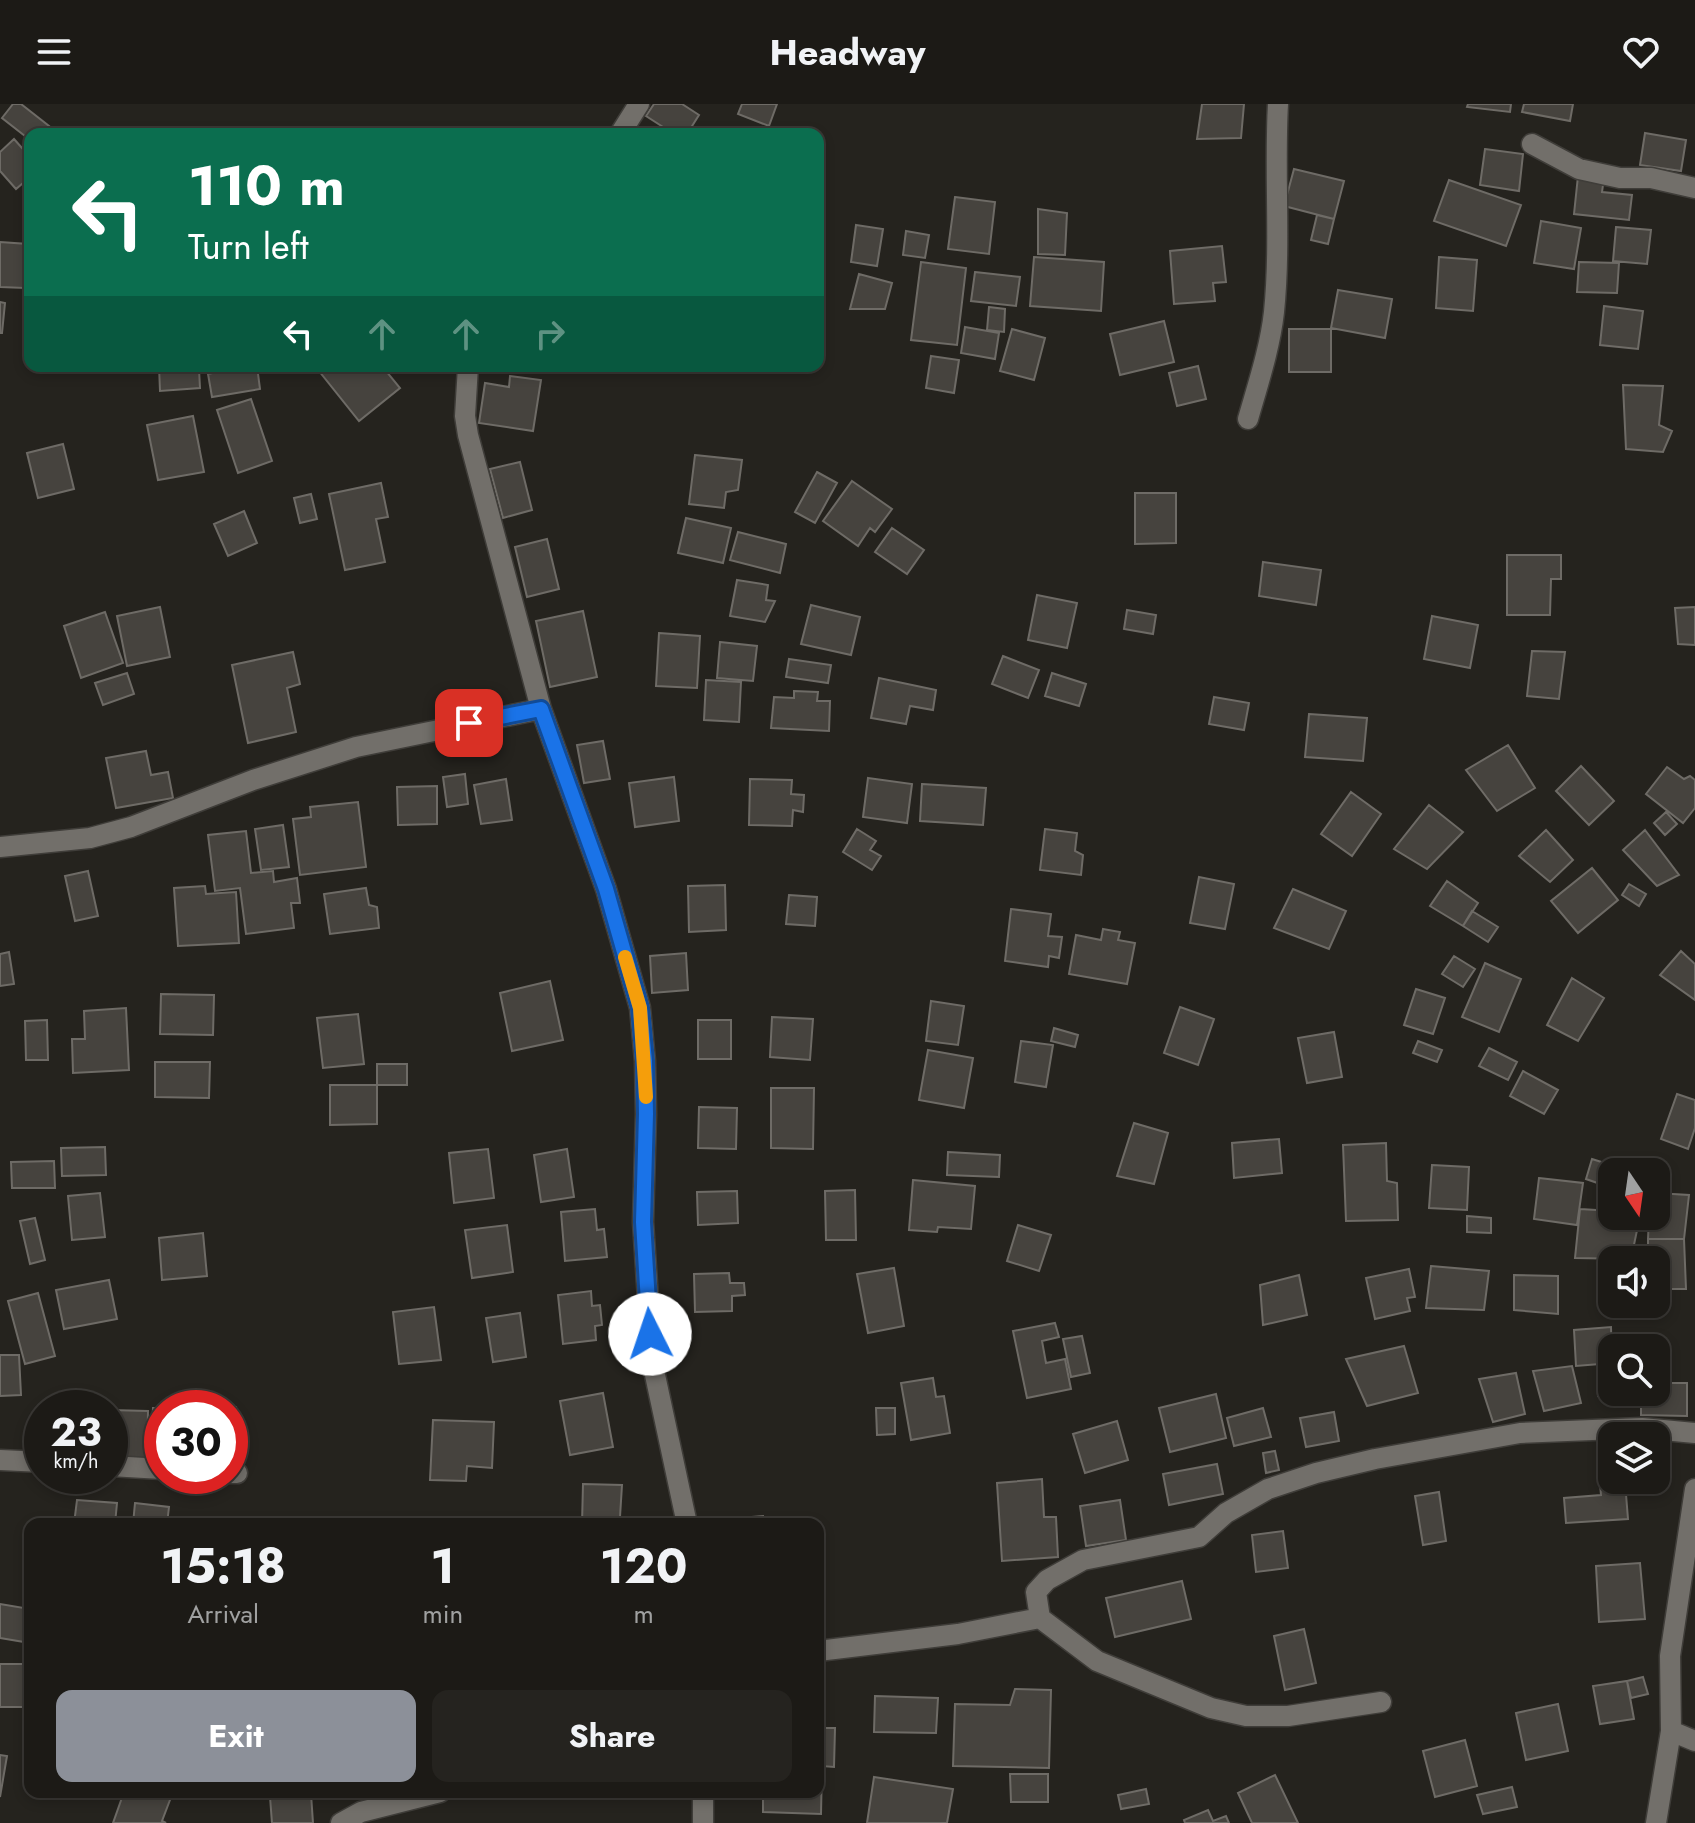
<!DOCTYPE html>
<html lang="en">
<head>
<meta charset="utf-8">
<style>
  body { margin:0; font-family:Jost,sans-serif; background:#25231f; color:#f1f3f6; height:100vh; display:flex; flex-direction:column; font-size:30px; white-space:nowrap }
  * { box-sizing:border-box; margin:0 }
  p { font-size:26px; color:#a0a1a1 }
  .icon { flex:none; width:44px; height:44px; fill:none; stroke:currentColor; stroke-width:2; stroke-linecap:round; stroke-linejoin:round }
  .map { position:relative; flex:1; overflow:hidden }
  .sheet { position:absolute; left:24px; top:1414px; width:800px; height:280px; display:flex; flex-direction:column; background:#1c1a16; border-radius:16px; box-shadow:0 4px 12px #0003,0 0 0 2px #3a3835 }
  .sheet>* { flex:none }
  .guide { position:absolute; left:24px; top:24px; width:800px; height:244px; border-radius:16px; box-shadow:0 4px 12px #0003,0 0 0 2px #3a3835; background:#0b6e4f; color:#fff; overflow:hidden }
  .needle { width:52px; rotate:167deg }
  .buttons { position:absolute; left:1598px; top:1054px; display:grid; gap:16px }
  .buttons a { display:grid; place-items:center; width:72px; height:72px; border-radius:16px; background:#1c1a16; box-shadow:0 4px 12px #0003,0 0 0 2px #3a3835; font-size:40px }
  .speed { position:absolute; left:24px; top:1286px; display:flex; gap:16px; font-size:40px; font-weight:700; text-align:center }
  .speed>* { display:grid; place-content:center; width:104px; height:104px; border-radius:50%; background:#1c1a16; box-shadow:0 4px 12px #0003,0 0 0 2px #3a3835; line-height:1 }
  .speed small { font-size:20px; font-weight:400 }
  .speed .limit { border:12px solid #d22; background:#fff; color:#111 }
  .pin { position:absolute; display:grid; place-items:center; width:68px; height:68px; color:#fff; margin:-34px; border-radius:16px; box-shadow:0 4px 12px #0006 }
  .me { position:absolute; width:88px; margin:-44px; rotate:356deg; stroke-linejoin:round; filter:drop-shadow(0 0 6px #0008) }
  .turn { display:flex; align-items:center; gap:28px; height:168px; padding:0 32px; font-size:36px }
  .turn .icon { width:104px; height:104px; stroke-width:2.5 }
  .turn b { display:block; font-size:56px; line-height:68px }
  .lanes { display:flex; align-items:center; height:76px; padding:0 32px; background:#0003; justify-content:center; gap:40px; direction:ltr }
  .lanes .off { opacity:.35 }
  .eta { display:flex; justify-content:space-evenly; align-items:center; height:136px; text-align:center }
  .eta b { font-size:48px; font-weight:700; line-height:56px }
  .primary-button { display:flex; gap:16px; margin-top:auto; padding:16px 32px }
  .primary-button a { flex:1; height:92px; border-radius:16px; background:#8c9099; color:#fff; font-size:32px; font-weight:700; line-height:92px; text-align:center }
  .primary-button a+a { background:#25231f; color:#f1f3f6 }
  header { display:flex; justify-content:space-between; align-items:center; height:104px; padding:0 32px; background:#1c1a16; font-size:36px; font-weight:700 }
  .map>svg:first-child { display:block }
</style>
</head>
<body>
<header><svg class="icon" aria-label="menu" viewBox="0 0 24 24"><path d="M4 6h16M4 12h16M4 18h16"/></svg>Headway<svg class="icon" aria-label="heart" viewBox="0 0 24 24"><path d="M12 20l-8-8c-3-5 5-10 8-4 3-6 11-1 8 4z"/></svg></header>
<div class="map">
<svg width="1695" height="1719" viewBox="0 0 1695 1719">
  <rect width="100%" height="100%" fill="#25231e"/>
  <path fill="#46433e" stroke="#6e6b66" stroke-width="2" d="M13,0H21L49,22L43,30H30V36L2,14Z
    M654,0H682L699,11L687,30H674L646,12Z
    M742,0H777L769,22L738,10Z
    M1202,0H1244L1241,34L1197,35Z
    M1468,0H1511L1510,8L1467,3Z
    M1524,0H1573L1570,17L1522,8Z
    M1645,29L1686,36L1681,67L1640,61Z
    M14,35L30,53V73L16,85L0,67V48Z
    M1485,45L1523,50L1519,87L1480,81Z
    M1294,65L1344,77L1334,115L1284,102Z
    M1578,72L1604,74L1602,88L1632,91L1629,116L1574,110Z
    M1449,76L1521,101L1506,142L1434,117Z
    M955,93L995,98L989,150L948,145Z
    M1038,105L1067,109L1065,151L1038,150Z
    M1317,111L1334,115L1328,140L1311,136Z
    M1541,117L1581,124L1574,165L1534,159Z
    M856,121L883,125L877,162L851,158Z
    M1616,123L1651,126L1647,160L1613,157Z
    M906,127L929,131L925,154L903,151Z
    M0,138L28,140L25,184L0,183Z
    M1222,142L1226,178L1213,179L1215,197L1174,200L1170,147Z
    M1034,153L1104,158L1101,207L1030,202Z
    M1439,153L1477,156L1473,207L1436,204Z
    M921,158L966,164L957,241L911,236Z
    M1579,158L1619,159L1617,189L1577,188Z
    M975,168L1020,173L1016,202L971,197Z
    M859,170L892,179L885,205H850Z
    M1338,186L1392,195L1385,234L1331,224Z
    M0,198L5,199L2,229H0Z
    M1604,202L1643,207L1638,245L1600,241Z
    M989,203L1005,205L1004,228L987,226Z
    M1164,217L1174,258L1120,271L1110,230Z
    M965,223L999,229L995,255L961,249Z
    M1012,225L1045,234L1034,276L1000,267Z
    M1289,225H1331V268H1289Z
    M931,252L959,256L954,289L926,284Z
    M159,262H217L218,264L199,265L200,284L160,287Z
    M222,262H257L260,285L212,293L208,270L222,267Z
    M315,262H382L400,284L359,317Z
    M1198,262L1206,295L1177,302L1169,269Z
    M510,272L541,276L533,327L479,319L485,279L509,283Z
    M1623,281L1663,282L1659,321L1672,327L1663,348L1626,345Z
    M251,295L272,357L238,369L217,306Z
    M193,312L204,368L158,376L147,321Z
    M63,340L74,385L38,394L27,349Z
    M695,351L742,356L738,386L726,388L724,404L689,400Z
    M520,358L532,406L503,414L490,365Z
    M817,368L837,379L815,419L795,408Z
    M852,377L892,405L875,428L870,424L858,442L823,417Z
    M381,379L388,413L376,415L385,458L345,466L329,390Z
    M1135,389H1176V439L1135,440Z
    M311,390L317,415L300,419L294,394Z
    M244,407L257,439L228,452L214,420Z
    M686,414L731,424L723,459L678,449Z
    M892,424L924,446L907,470L875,448Z
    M738,428L786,440L780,469L730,456Z
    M547,435L559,485L527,493L515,443Z
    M1507,451H1561V475H1551L1550,511H1507Z
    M1263,458L1321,466L1316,501L1259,492Z
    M737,476L768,481L766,496L775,497L765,518L730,512Z
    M1037,491L1077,499L1067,544L1028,536Z
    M811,501L860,513L851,551L801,540Z
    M160,503L170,553L127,562L117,512Z
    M1695,503V541L1678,540L1675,504Z
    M1127,506L1156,511L1153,530L1124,525Z
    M583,507L597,573L550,583L536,517Z
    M105,508L123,559L81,574L64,522Z
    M1432,512L1478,521L1470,564L1424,555Z
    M659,529L700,532L697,584L656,582Z
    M720,538L757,542L753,577L717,574Z
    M1532,547L1565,548L1559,595L1527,592Z
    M293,548L300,580L287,584L296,628L248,639L232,561Z
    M1003,552L1039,566L1028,594L992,580Z
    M789,555L831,561L828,579L786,573Z
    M127,569L134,590L103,601L95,579Z
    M1052,569L1086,580L1079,602L1045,592Z
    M879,574L936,586L933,606L910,602L906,620L871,614Z
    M706,576L741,578L739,618L704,616Z
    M794,587L818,588L817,597H830L829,627L771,624L774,593L794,594Z
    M1214,593L1249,599L1244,626L1209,620Z
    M1309,610L1367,614L1363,657L1305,653Z
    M603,637L610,675L584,679L577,641Z
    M1508,641L1535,684L1497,707L1466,666Z
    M146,647L151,671L168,668L173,694L116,704L106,654Z
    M1581,662L1614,697L1589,721L1556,687Z
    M1667,663L1684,675L1690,672L1695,676V704L1683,719L1646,690Z
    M465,670L468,700L447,703L443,673Z
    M674,673L679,717L635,723L629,679Z
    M868,674L912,680L907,719L863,713Z
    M506,675L512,716L481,720L474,681Z
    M750,675L792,676L791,690L804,691L803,708L793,706L792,722L749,721Z
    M922,680L986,684L983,721L920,717Z
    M437,682V720L398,721L397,683Z
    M1351,688L1381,710L1352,752L1321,730Z
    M358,698L366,763L300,771L293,715L311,713L310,703Z
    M1429,701L1463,728L1427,765L1394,745Z
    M1666,708L1677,720L1665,731L1654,719Z
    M283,721L289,763L261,766L255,725Z
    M857,725L876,737L870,746L881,752L872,766L843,748Z
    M1045,725L1077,729L1075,747L1083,751L1081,771L1040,766Z
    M1546,726L1573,756L1550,778L1519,752Z
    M1645,726L1679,771L1657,782L1623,746Z
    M246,727L251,769L273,767L274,778L297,774L300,799H291L294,824L246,830L240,784L215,787L208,731Z
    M1592,764L1618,796L1578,829L1551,797Z
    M88,767L98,812L75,817L65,772Z
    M1199,773L1234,780L1225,825L1190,819Z
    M1447,777L1478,799L1463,822L1430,802Z
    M1629,780L1646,790L1639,802L1622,791Z
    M725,781L726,826L689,828L688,782Z
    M205,782L206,790L236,788L239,839L178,842L174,784Z
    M366,784L369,801L377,803L379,824L330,830L324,790Z
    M1293,785L1346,807L1329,845L1274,824Z
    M789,791L817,793L815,822L786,820Z
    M1011,805L1051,810L1048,832L1062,833L1059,854L1049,852L1048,863L1005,857Z
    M1472,807L1498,823L1488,838L1463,822Z
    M1103,825L1120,828L1118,836L1135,839L1127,880L1069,870L1076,831L1101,836Z
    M1681,847L1695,860V896L1660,871Z
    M9,848L14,880L0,882V850Z
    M686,849L688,886L652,889L650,852Z
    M1454,852L1475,865L1463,883L1442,870Z
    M1485,859L1521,875L1499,928L1462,913Z
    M1572,874L1604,894L1578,937L1547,921Z
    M550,877L563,936L512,947L500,889Z
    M1416,885L1445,894L1433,930L1404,921Z
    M161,890L214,891L213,931L160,930Z
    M931,897L964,902L958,941L926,937Z
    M1180,903L1214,915L1198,961L1164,949Z
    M126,904L129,966L73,969L72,935H85L84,907Z
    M358,910L364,960L323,964L317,914Z
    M772,913L813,915L810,956L770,953Z
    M47,916L48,956H26L25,917Z
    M698,916H731V955H698Z
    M1054,924L1078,931L1075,943L1051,937Z
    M1334,928L1342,973L1307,979L1298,934Z
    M1021,937L1053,941L1046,983L1015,978Z
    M1418,937L1442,946L1437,958L1413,949Z
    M1489,944L1517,958L1508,976L1479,962Z
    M928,946L973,954L964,1004L919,996Z
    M155,958H210L209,994L155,993Z
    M377,960H407V981H377Z
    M1523,967L1558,986L1544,1010L1510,992Z
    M330,981H377V1020L330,1021Z
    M771,984H814L813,1045L771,1044Z
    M1677,990L1695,996V1024L1688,1045L1661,1035Z
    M699,1003L737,1004L736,1045L698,1044Z
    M1134,1019L1168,1029L1154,1080L1117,1072Z
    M1279,1035L1282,1069L1234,1074L1232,1039Z
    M1386,1039L1387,1077L1397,1079L1398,1116L1346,1117L1343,1041Z
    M105,1043L106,1071L62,1072L61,1044Z
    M488,1045L494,1094L454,1099L449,1049Z
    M567,1045L574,1093L541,1098L534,1051Z
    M948,1048L1000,1051L999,1073L947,1071Z
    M1592,1055L1633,1068H1612V1084L1586,1075Z
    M54,1057L55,1084H12L11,1058Z
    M1432,1061L1469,1063L1467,1106L1429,1104Z
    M1539,1074L1583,1079L1577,1121L1534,1115Z
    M913,1076L975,1082L971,1125L938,1123L937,1128L909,1126Z
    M855,1086L856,1136H826L825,1087Z
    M737,1087L738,1119L698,1121L697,1088Z
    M100,1089L105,1133L72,1136L68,1092Z
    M1656,1089L1689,1091L1684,1135H1648L1649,1112H1656Z
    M595,1105L597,1126L604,1125L607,1153L565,1157L561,1108Z
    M1580,1105L1612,1107V1112H1640L1631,1155L1575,1154Z
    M1467,1112L1491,1114V1129L1467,1128Z
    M35,1114L45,1156L30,1160L20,1117Z
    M507,1121L513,1168L472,1174L465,1126Z
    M1018,1121L1051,1131L1039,1167L1007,1157Z
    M203,1129L207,1172L162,1176L159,1134Z
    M1648,1135H1684L1686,1185H1656V1156H1648Z
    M1431,1162L1489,1167L1484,1206L1426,1204Z
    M894,1164L904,1222L868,1229L857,1170Z
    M1409,1165L1415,1193L1407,1194L1410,1207L1375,1215L1366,1174Z
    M729,1169L730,1179H744L745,1191L732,1192V1207L695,1208L694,1170Z
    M1299,1171L1307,1211L1263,1221L1260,1181Z
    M1514,1171L1558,1172V1210L1514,1206Z
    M109,1176L117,1215L64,1225L56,1186Z
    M591,1187L592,1202L600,1201L602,1221L595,1222L596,1236L563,1240L558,1191Z
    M38,1189L55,1252L25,1260L8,1197Z
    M434,1203L441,1256L399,1260L393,1208Z
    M520,1209L526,1253L493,1258L486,1214Z
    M1055,1219L1059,1233L1042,1237L1046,1259L1065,1255L1071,1285L1027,1294L1013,1227Z
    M1611,1223L1612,1259L1576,1262L1574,1226Z
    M1082,1232L1090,1269L1071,1273L1063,1235Z
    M1404,1242L1418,1289L1367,1302L1346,1255Z
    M0,1251H19L21,1291L0,1292Z
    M1572,1262L1581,1299L1544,1307L1533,1267Z
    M1612,1264V1288H1624V1290L1598,1292L1597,1265Z
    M1516,1269L1525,1310L1493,1318L1479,1275Z
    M933,1274L936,1293L944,1292L950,1329L911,1336L901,1279Z
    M1656,1279H1687V1312L1641,1311V1288H1656Z
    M603,1289L613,1343L570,1351L560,1297Z
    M1216,1290L1226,1334L1170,1348L1159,1304Z
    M190,1297L236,1303L230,1352V1304H189Z
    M153,1304H162V1357L150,1356Z
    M876,1304H895V1330L877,1331Z
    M1263,1304L1271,1333L1234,1342L1227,1314Z
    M110,1306L148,1307L147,1355L110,1354Z
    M1334,1308L1339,1337L1306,1343L1300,1314Z
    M433,1316L494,1318L492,1364L467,1362L466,1377L430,1376Z
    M1117,1317L1128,1356L1085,1369L1073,1330Z
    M1275,1347L1279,1366L1266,1369L1263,1349Z
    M1217,1360L1223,1390L1169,1401L1163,1370Z
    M1042,1375L1044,1413H1056L1058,1453L1002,1457L997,1379Z
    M1625,1378L1628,1415L1566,1419L1564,1394L1601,1391L1600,1380Z
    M583,1380L622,1381L620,1413H633V1420H582Z
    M1439,1388L1446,1437L1423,1441L1415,1392Z
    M77,1396L117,1399L115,1420H74Z
    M1120,1396L1126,1436L1086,1442L1080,1402Z
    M135,1399L169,1403L167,1420H133Z
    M763,1412L764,1420H740V1414Z
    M1283,1427L1288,1464L1256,1468L1252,1431Z
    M1640,1459L1645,1515L1599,1518L1596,1462Z
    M1182,1477L1191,1515L1115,1533L1106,1494Z
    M0,1500L30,1505V1539L0,1534Z
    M1304,1525L1316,1579L1285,1586L1274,1532Z
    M0,1560H28L29,1603H0Z
    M1643,1573L1648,1590L1631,1594L1627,1577Z
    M1627,1577L1634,1615L1600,1620L1593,1582Z
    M1015,1585L1051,1586L1049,1664L953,1662L955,1600L1010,1601Z
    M875,1592L938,1594L936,1629L874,1628Z
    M1558,1600L1568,1647L1526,1656L1516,1609Z
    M818,1624H835L834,1663L822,1662L821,1710L763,1708V1688H818Z
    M1465,1636L1477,1682L1435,1693L1423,1647Z
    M0,1651L7,1652L0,1693Z
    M1010,1670H1048V1698H1011Z
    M1275,1671L1298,1719H1252L1238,1689Z
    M874,1673L953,1685L947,1719H867Z
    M1512,1683L1517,1703L1483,1710L1477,1691Z
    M1146,1685L1149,1700L1121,1705L1118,1691Z
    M124,1688H173L162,1717L166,1719H113Z
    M311,1690L313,1719H272L270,1693Z
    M1208,1706L1213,1717L1226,1712L1229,1719H1185L1184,1716Z"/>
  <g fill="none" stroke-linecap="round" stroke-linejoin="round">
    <g stroke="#3f3d39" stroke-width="23">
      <path id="minor" d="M620,30L639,0
        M1532,40L1579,65L1620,74H1651L1695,84
        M468,262L465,312L468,331L541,605
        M1248,315C1258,280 1270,244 1274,208C1281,139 1274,69 1278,0
        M0,743L90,734L131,723L253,676L356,643L541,605L606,785L640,904L645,957L646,1010L643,1118L652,1257L687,1420
        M0,1356L42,1358
        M110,1362L162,1365
        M230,1369H237
        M1040,1514L1097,1557L1211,1604L1246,1612H1288L1381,1598
        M818,1547L958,1530L1040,1514L1036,1488L1047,1476L1083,1456L1199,1433L1226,1409L1268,1385L1316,1369L1375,1355L1520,1329L1642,1324L1695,1329
        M1671,1627L1695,1637
        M341,1719L361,1708L440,1688
        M703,1719V1688
        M1656,1719L1671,1627L1670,1552L1695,1385"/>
    </g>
    <use href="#minor" stroke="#726f6a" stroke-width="20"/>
  </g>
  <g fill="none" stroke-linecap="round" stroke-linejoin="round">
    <g stroke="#114b97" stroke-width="20">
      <path id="route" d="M469,619L541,605L606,785L640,904L645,957L646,1010L643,1118L650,1230"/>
    </g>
    <use href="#route" stroke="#1a73e8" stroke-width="14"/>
    <path stroke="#f59e0b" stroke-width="14" d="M625,853L640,904L646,993"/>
  </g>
</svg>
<div class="buttons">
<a><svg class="needle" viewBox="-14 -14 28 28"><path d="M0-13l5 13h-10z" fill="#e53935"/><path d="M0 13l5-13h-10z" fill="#a0a1a1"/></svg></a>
<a><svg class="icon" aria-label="sound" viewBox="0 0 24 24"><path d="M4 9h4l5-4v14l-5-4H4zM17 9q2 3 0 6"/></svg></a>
<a><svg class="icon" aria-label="search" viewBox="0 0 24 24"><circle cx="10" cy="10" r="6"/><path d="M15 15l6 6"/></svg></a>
<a><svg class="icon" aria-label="layers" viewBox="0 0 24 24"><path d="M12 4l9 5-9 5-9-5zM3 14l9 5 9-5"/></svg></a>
</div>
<div class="speed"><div>23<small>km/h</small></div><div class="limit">30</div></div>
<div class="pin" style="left:469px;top:619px;background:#d93025"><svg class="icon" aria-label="arrive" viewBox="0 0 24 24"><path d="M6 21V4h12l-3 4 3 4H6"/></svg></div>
<svg class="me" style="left:650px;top:1230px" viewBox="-20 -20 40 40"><circle r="19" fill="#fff"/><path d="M0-13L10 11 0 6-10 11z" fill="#1a73e8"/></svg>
<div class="guide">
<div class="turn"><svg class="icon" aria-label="left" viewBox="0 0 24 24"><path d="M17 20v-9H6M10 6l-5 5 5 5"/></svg><div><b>110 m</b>Turn left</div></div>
<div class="lanes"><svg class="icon" aria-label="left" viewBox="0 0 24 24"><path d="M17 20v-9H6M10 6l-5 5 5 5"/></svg><svg class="icon off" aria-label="ahead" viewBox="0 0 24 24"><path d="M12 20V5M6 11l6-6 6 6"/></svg><svg class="icon off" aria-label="ahead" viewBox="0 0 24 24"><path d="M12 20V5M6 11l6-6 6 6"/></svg><svg class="icon off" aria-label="right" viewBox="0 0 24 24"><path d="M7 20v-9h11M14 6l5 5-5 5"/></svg></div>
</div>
<section class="sheet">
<div class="eta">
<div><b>15:18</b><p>Arrival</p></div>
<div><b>1</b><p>min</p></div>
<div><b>120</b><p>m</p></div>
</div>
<div class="primary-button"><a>Exit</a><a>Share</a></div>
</section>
</div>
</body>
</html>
